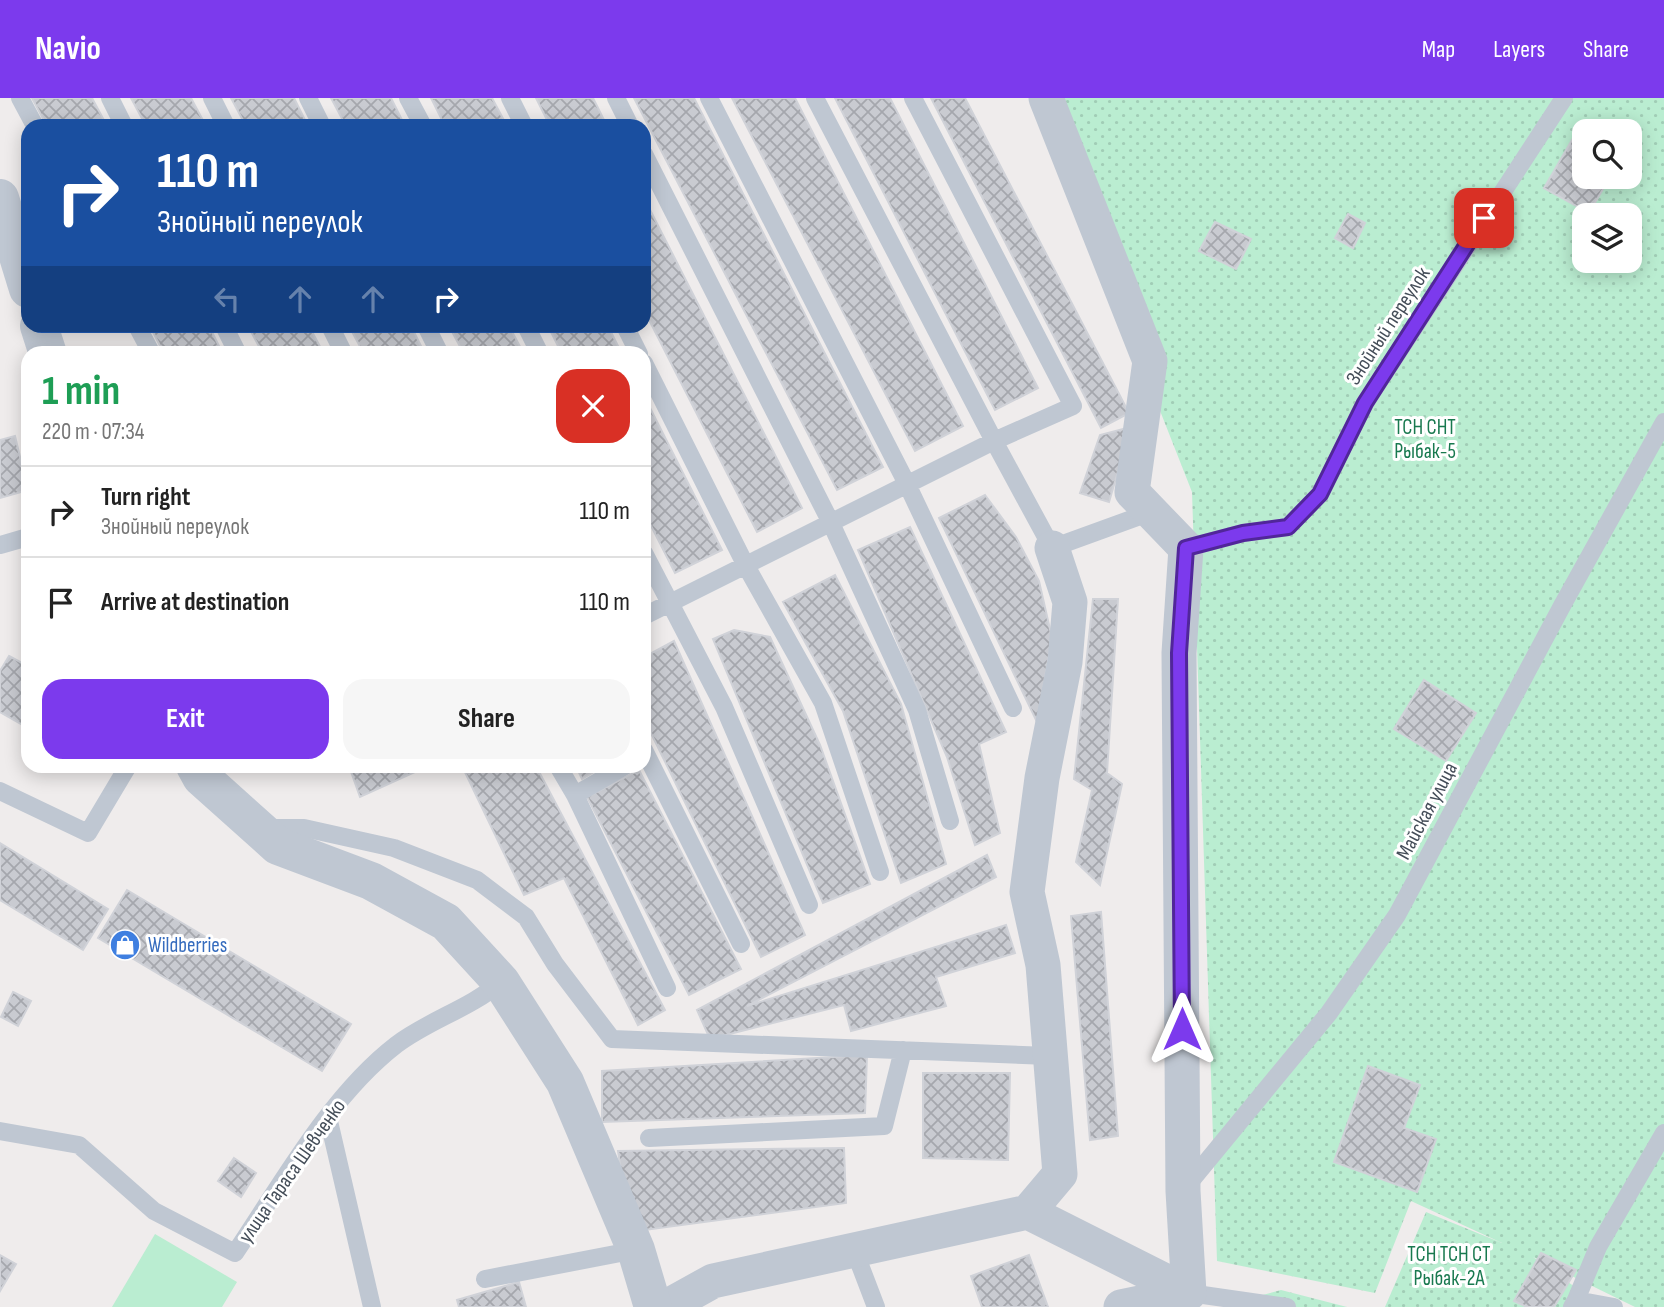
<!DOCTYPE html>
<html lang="en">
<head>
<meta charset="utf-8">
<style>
  body { margin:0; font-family:"Sofia Sans Condensed",sans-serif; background:#f6f6f6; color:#222; height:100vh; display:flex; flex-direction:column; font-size:26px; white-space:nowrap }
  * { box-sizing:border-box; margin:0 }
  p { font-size:23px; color:#767676 }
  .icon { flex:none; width:38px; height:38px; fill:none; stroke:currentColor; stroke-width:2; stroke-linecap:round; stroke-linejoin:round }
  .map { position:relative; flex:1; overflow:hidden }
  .side { position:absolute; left:21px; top:248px; width:630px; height:427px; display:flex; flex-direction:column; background:#fff; border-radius:21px; box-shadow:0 4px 18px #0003 }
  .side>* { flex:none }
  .top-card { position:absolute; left:21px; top:21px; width:630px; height:214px; border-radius:21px; box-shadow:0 4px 18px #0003; background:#1a4fa0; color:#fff; overflow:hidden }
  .controls { position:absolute; left:1572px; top:21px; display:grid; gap:14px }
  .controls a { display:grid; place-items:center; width:70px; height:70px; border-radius:14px; background:#fff; box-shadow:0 4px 18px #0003; font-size:35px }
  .pin { position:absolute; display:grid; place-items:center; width:60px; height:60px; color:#fff; margin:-30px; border-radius:14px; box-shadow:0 4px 10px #0006 }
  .me { position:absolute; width:77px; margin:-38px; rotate:0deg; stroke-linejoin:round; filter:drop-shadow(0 0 5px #0008) }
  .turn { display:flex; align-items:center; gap:24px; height:147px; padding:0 21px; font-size:32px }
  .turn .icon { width:91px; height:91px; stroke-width:2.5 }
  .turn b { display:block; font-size:49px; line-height:60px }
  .lanes { display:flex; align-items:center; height:66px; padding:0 21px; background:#0003; justify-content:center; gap:35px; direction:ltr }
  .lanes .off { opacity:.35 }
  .round { display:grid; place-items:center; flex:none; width:74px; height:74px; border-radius:21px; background:#f6f6f6 }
  .head { display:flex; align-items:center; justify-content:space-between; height:119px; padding:0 21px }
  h1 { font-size:42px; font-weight:700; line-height:52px; color:#1e9e55 }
  .action { display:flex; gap:14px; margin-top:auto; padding:14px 21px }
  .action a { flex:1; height:80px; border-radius:21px; background:#7c3aed; color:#fff; font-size:28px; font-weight:700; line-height:80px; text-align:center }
  .action a+a { background:#f6f6f6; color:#222 }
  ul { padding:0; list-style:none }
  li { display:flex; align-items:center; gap:21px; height:91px; padding:0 21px; border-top:2px solid #e0e0e0 }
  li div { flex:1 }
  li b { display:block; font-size:26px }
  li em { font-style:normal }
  header { display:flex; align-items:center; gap:42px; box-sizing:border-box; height:98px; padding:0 35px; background:#7c3aed; color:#fff }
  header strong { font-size:33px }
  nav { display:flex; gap:38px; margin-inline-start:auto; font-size:24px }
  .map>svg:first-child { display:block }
</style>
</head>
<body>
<header>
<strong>Navio</strong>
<nav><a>Map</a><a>Layers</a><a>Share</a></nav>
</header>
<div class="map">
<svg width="1664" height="1209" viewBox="0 0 1664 1209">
  <defs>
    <pattern id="garden-dots" width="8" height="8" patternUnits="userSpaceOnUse" patternTransform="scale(1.75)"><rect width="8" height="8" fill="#baedd1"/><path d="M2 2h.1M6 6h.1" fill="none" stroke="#a1cdb6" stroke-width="1.8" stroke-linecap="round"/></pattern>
    <pattern id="building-cross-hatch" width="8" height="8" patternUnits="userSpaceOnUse" patternTransform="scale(1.75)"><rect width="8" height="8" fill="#c9cbd1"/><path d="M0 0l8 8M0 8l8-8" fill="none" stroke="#a5a7ad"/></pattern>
  </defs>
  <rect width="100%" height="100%" fill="#efecec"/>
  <path fill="#baedd1" d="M155,1136L237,1184L222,1209H112Z"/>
  <path fill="url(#garden-dots)" fill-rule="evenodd" d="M1037,0H1664V1209H1635L1533,1159L1603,1209H1385L1426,1114L1502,1145L1411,1103L1375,1195L1217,1163L1192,394ZM1584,33H1629V79H1584ZM1584,117H1629V163H1584Z
    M1281,1192L1347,1209H1237V1204Z"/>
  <path fill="url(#building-cross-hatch)" stroke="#d0d2d8" stroke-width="2" d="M32,0H92L107,28H47Z
    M131,0H191L206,28H146Z
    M231,0H294L308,28H246Z
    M331,0H391L405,28H346Z
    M431,0H492L507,28H445Z
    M536,0H593L607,28H550Z
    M634,0H694L883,369L837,392Z
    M732,0H795L963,328L915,353Z
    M835,0H890L1038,290L995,312Z
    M931,0H965L1129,315L1101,330Z
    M1576,35L1584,39V79H1610L1589,115L1544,90Z
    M644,100L802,410L757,434L644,212Z
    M1348,116L1365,125L1353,150L1335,140Z
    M1215,124L1251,141L1236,171L1199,153Z
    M150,228H209L223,256H164Z
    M248,228H309L324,256H263Z
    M349,228H411L425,256H364Z
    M449,228H509L524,256H464Z
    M548,228H608L622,256H562Z
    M644,298L722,452L675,475L644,414Z
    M1131,329L1109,404L1080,395L1100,337Z
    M15,338L28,392L0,400V342Z
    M985,397L1016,439L1039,483L1052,540L1037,624L939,420Z
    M910,429L1006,634L979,646L1000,735L975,747L947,659L858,452Z
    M835,477L901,606L946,766L901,785L843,613L783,504Z
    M1093,501H1118L1107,675L1122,686L1100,787L1076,764L1092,692L1074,681Z
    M734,532L770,539L820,647L870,786L823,805L713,541Z
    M674,543L805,837L761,859L644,621V559Z
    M9,558L28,568V630L0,614V573Z
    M1424,582L1476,615L1446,663L1394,631Z
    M349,668H428L360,699Z
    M462,668H536L665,912L638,927L564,780L524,797Z
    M576,668H604L582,681Z
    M639,672L741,871L689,897L587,699Z
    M0,745L108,811L83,852L0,802Z
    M987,757L996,779L747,908L1006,827L1015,855L936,879L946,908L851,933L844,907L710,941L697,912Z
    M127,792L351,926L322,973L98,840Z
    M1101,814L1118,1038L1090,1042L1071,818Z
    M13,894L31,903L18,928L1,919Z
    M867,957L865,1015L602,1024V973Z
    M1368,968L1420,987L1404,1030L1436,1041L1417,1094L1334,1064Z
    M923,975H1010L1008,1062L923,1060Z
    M844,1050L846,1105L630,1134L618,1053Z
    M234,1060L256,1075L241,1099L218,1083Z
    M1541,1155L1576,1172L1554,1209H1527L1514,1203Z
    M0,1157L16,1166L0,1193Z
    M1029,1157L1048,1209H982L971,1178Z
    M519,1184L526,1209H459L457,1202Z"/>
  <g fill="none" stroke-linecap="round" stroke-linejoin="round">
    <path stroke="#bfc7d2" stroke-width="18" d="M20,0L35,28
      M110,0L124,28
      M212,0L226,28
      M308,0L322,28
      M408,0L423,28
      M510,0L524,28
      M616,0L630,28
      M709,0L907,386L1013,610
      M815,0L994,343L1073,308L913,0
      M644,56L830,423L917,612L950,723
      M137,228L152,256
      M224,228L238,256
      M330,228L344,256
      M426,228L440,256
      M526,228L540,256
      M625,228L639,256
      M644,265L745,466L823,605L880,774
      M0,447L28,439
      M1186,450L1243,435L1288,429L1320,396L1365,305L1564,0
      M644,455L724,609L809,807
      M644,518L994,343L1052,450L1151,414
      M644,652L741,846
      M558,668L575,697
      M625,668L575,697L667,890
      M0,693L88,735L128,668
      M266,730H304L394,750L477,782L526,819L555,866L612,941L1049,958
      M328,1019L372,1209
      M0,1033L79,1047L154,1113L235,1155C281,1087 330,998 396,947C429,922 469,911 501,884
      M649,1040L884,1028L903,952
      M1185,1090L1329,915L1397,817L1563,506L1664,324
      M855,1154L876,1209
      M485,1181L636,1152
      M1189,1195L1287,1209
      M1576,1202L1598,1149L1664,1035
      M1572,1209L1576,1202L1614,1209"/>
    <path stroke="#bfc7d2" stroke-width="35" d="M1046,0L1150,263L1132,394L1186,450L1179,555L1183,1093L1189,1195
      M1028,1114L1060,1076L1043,867L1027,794L1042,680L1065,564L1070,504L1052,450
      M666,1209L713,1183L1028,1114L1189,1195L1121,1209"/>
    <path stroke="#bfc7d2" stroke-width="38" d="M0,100L28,191
      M39,228L48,256
      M195,668L201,679L278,748L371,783L446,824L501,884L565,984L636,1152L653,1209"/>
  </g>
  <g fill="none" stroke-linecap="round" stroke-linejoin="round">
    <g stroke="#51269a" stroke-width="18">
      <path id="route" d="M1182,931L1179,555L1186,450L1243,435L1288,429L1320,396L1365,305L1484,120"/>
    </g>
    <use href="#route" stroke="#7c3aed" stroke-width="12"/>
  </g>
  <defs>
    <g id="shop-disc" transform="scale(1.575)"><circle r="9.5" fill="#3f7fe0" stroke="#fff"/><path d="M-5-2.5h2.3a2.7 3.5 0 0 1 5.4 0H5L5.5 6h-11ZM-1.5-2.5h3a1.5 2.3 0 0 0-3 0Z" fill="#fff"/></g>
  </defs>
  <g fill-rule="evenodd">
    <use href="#shop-disc" x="125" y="847"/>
  </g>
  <g text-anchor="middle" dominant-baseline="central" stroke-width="6" stroke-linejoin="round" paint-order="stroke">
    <g font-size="21" fill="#454e59" stroke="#fff">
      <text transform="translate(1388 228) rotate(-57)">Знойный переулок</text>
      <text transform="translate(1427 713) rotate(-62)">Майская улица</text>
      <text transform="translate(292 1073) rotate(-55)">улица Тараса Шевченко</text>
    </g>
    <g font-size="21" fill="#18794f" stroke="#fff">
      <text x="1425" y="329">ТСН СНТ<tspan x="1425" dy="24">Рыбак-5</tspan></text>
      <text x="1449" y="1156">ТСН ТСН СТ<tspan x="1449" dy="24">Рыбак-2А</tspan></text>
    </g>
    <g font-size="21" fill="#366cbe" stroke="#fff" text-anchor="start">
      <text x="148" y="847">Wildberries</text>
    </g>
  </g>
</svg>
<div class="controls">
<a><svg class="icon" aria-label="search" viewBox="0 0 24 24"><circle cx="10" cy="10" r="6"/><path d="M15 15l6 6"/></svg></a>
<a><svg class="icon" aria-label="layers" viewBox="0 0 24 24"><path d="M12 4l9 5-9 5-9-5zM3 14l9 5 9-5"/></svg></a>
</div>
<div class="pin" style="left:1484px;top:120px;background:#d93025"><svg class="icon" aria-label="arrive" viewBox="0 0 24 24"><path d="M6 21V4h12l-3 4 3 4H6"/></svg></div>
<svg class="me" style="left:1182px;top:931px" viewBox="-20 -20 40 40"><path d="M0-17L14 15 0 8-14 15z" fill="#7c3aed" stroke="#fff" stroke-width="4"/></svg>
<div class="top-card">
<div class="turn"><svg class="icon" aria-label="right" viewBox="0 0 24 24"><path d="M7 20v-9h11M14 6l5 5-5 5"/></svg><div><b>110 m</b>Знойный переулок</div></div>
<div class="lanes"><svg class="icon off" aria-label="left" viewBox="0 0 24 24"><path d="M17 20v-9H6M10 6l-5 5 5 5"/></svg><svg class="icon off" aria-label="ahead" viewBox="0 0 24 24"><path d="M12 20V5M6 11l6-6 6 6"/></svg><svg class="icon off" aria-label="ahead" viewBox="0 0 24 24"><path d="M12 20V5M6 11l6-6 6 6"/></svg><svg class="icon" aria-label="right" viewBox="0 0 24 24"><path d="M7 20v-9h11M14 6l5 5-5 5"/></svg></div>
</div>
<section class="side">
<div class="head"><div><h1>1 min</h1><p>220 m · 07:34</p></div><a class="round" style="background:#d93025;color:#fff"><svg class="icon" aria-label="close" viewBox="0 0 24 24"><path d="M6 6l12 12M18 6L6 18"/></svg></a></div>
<ul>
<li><svg class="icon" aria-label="right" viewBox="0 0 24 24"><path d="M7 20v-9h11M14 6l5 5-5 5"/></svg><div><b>Turn right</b><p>Знойный переулок</p></div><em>110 m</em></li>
<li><svg class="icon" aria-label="arrive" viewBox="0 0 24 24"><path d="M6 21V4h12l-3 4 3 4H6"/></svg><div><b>Arrive at destination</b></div><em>110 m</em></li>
</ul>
<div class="action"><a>Exit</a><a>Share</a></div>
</section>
</div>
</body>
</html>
